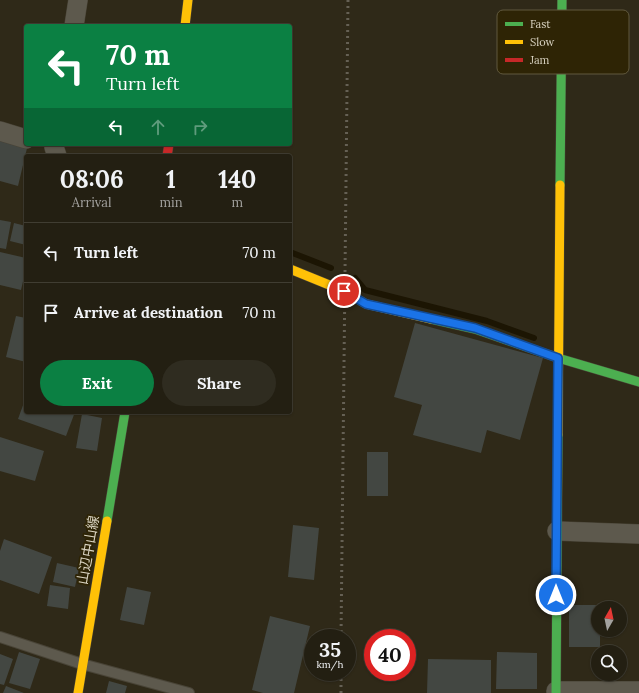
<!DOCTYPE html>
<html lang="en">
<head>
<meta charset="utf-8">
<style>
  body { margin:0; font-family:Lora,"Noto Sans JP",serif; background:#2f2c20; color:#f1f3f6; height:100vh; display:flex; flex-direction:column; font-size:15px; white-space:nowrap }
  * { box-sizing:border-box; margin:0 }
  p { font-size:13px; color:#a3a29f }
  .icon { flex:none; width:22px; height:22px; fill:none; stroke:currentColor; stroke-width:2; stroke-linecap:round; stroke-linejoin:round }
  .map { position:relative; flex:1; overflow:hidden }
  .sheet { position:absolute; left:24px; top:154px; width:268px; height:260px; display:flex; flex-direction:column; background:#231f12; border-radius:4px; box-shadow:0 1px 3px #0004,0 0 0 1px #403d32 }
  .sheet>* { flex:none }
  .top-card { position:absolute; left:24px; top:24px; width:268px; height:122px; border-radius:4px; box-shadow:0 1px 3px #0004,0 0 0 1px #403d32; background:#0b8043; color:#fff; overflow:hidden }
  .needle { width:26px; rotate:9deg }
  .buttons { position:absolute; left:591px; top:601px; display:grid; gap:8px }
  .buttons a { display:grid; place-items:center; width:36px; height:36px; border-radius:50%; background:#231f12; box-shadow:0 1px 3px #0004,0 0 0 1px #403d32; font-size:20px }
  .speed { position:absolute; left:304px; top:629px; display:flex; gap:8px; font-size:20px; font-weight:700; text-align:center }
  .speed>* { display:grid; place-content:center; width:52px; height:52px; border-radius:50%; background:#231f12; box-shadow:0 1px 3px #0004,0 0 0 1px #403d32; line-height:1 }
  .speed small { font-size:10px; font-weight:400 }
  .speed .limit { border:6px solid #d22; background:#fff; color:#111 }
  .pin { position:absolute; display:grid; place-items:center; width:34px; height:34px; color:#fff; margin:-17px; border:2px solid #fff; border-radius:50%; box-shadow:0 1px 4px #0007 }
  .me { position:absolute; width:44px; margin:-22px; rotate:0deg; stroke-linejoin:round; filter:drop-shadow(0 0 3px #0008) }
  .turn { display:flex; align-items:center; gap:14px; height:84px; padding:0 16px; font-size:18px }
  .turn .icon { width:52px; height:52px; stroke-width:2.5 }
  .turn b { display:block; font-size:28px; line-height:34px }
  .lanes { display:flex; align-items:center; height:38px; padding:0 16px; background:#0003; justify-content:center; gap:20px; direction:ltr }
  .lanes .off { opacity:.35 }
  .eta { display:flex; justify-content:space-evenly; align-items:center; height:68px; text-align:center }
  .eta b { font-size:24px; font-weight:800; line-height:28px }
  .primary-button { display:flex; gap:8px; margin-top:auto; padding:8px 16px }
  .primary-button a { flex:1; height:46px; border-radius:24px; background:#0b8043; color:#fff; font-size:16px; font-weight:800; line-height:46px; text-align:center }
  .primary-button a+a { background:#2f2c20; color:#f1f3f6 }
  ul { padding:0; list-style:none }
  li { display:flex; align-items:center; gap:12px; height:60px; padding:0 16px; border-top:1px solid #403d32 }
  li div { flex:1 }
  li b { display:block; font-size:15px }
  li em { font-style:normal }
  .map>svg:first-child { display:block }
</style>
</head>
<body>
<div class="map">
<svg width="639" height="693" viewBox="0 0 639 693">
  <rect width="100%" height="100%" fill="#2f2918"/>
  <g fill="none" stroke-linecap="round" stroke-linejoin="round">
    <path stroke="#1c1503" stroke-width="6" d="M290,252L331,268
      M355,278L365,290L487,321L534,338"/>
  </g>
  <path fill="#434742" d="M0,137L28,144L18,186L0,181Z
    M0,220L11,222L6,249L0,248Z
    M14,223L26,226V245L10,241Z
    M0,252L26,258V269L21,290L0,285Z
    M16,316L26,318V362L6,357Z
    M415,323L543,358L520,440L487,430L481,453L413,435L422,405L394,397Z
    M26,397V412H75L66,436L18,419Z
    M150,412H168V415Z
    M82,414L102,418L97,451L76,448Z
    M0,437L44,451L35,481L0,471Z
    M367,452H388V496H367Z
    M293,525L319,528L314,580L288,577Z
    M4,539L52,557L39,594L0,580V551Z
    M57,563L79,568L75,587L53,582Z
    M50,585L70,588L68,609L47,606Z
    M127,587L151,592L144,625L120,620Z
    M569,605H600V608H598V630H600V647H569Z
    M270,616L310,626L294,693H263L252,690Z
    M19,652L40,659L30,689L9,683Z
    M497,652L537,653V689H496Z
    M0,654L13,659L4,685L0,684Z
    M428,659L491,660V693H427Z
    M109,681L127,686L125,693H106Z
    M6,686L24,693H3Z"/>
  <g fill="none" stroke-linecap="round" stroke-linejoin="round">
    <g stroke="#494437" stroke-width="12">
      <path id="lane" d="M0,637L82,664L189,693"/>
    </g>
    <g stroke="#494437" stroke-width="20">
      <path id="street" d="M74,26L78,0
        M0,131L26,139
        M54,144V147L57,156
        M557,531L639,534
        M556,691H639"/>
    </g>
    <g stroke="#494437" stroke-width="10">
      <path id="fast" d="M560,185L562,0
        M431,319L475,329L558,358L639,382
        M107,521L125,412
        M556,693L558,435"/>
    </g>
    <g stroke="#494437" stroke-width="10">
      <path id="slow" d="M185,26L188,0
        M290,269L344,291L366,304L431,319
        M558,435L560,185
        M78,693L107,521"/>
    </g>
    <g stroke="#494437" stroke-width="10">
      <path id="jam" d="M167,156L169,144"/>
    </g>
    <use href="#lane" stroke="#5d594d" stroke-width="10"/>
    <use href="#street" stroke="#5d594d" stroke-width="19"/>
    <use href="#fast" stroke="#4caf50" stroke-width="9"/>
    <use href="#slow" stroke="#ffc107" stroke-width="9"/>
    <use href="#jam" stroke="#c62828" stroke-width="9"/>
    <path stroke="#656054" stroke-width="3" stroke-dasharray="2 4" stroke-linecap="butt" d="M341,638L348,0
      M341,693V672"/>
  </g>
  <g fill="none" stroke-linecap="round" stroke-linejoin="round">
    <g stroke="#114b97" stroke-width="10">
      <path id="route" d="M344,291L366,304L475,328L558,358L556,595"/>
    </g>
    <use href="#route" stroke="#1a73e8" stroke-width="7"/>
  </g>
  <g text-anchor="middle" dominant-baseline="central" stroke-width="3.5" stroke-linejoin="round" paint-order="stroke">
    <g font-size="14" fill="#d9d3c2" stroke="#2e2405">
      <text transform="translate(88 550) rotate(-80)">山辺中山線</text>
    </g>
  </g>
  <rect x="497" y="10" width="132" height="64" rx="6" fill="#2e2405" stroke="#61593e" stroke-width="1"/>
  <rect x="505" y="22" width="18" height="4" fill="#4caf50"/>
  <rect x="505" y="40" width="18" height="4" fill="#ffc107"/>
  <rect x="505" y="58" width="18" height="4" fill="#c62828"/>
  <g font-size="11" fill="#d9d3c2">
    <text x="530" y="28">Fast</text>
    <text x="530" y="46">Slow</text>
    <text x="530" y="64">Jam</text>
  </g>
</svg>
<div class="buttons">
<a><svg class="needle" viewBox="-14 -14 28 28"><path d="M0-13l5 13h-10z" fill="#e53935"/><path d="M0 13l5-13h-10z" fill="#a3a29f"/></svg></a>
<a><svg class="icon" aria-label="search" viewBox="0 0 24 24"><circle cx="10" cy="10" r="6"/><path d="M15 15l6 6"/></svg></a>
</div>
<div class="speed"><div>35<small>km/h</small></div><div class="limit">40</div></div>
<div class="pin" style="left:344px;top:291px;background:#d93025"><svg class="icon" aria-label="arrive" viewBox="0 0 24 24"><path d="M6 21V4h12l-3 4 3 4H6"/></svg></div>
<svg class="me" style="left:556px;top:595px" viewBox="-20 -20 40 40"><circle r="17" fill="#1a73e8" stroke="#fff" stroke-width="3"/><path d="M0-11L8 9 0 5-8 9z" fill="#fff"/></svg>
<div class="top-card">
<div class="turn"><svg class="icon" aria-label="left" viewBox="0 0 24 24"><path d="M17 20v-9H6M10 6l-5 5 5 5"/></svg><div><b>70 m</b>Turn left</div></div>
<div class="lanes"><svg class="icon" aria-label="left" viewBox="0 0 24 24"><path d="M17 20v-9H6M10 6l-5 5 5 5"/></svg><svg class="icon off" aria-label="ahead" viewBox="0 0 24 24"><path d="M12 20V5M6 11l6-6 6 6"/></svg><svg class="icon off" aria-label="right" viewBox="0 0 24 24"><path d="M7 20v-9h11M14 6l5 5-5 5"/></svg></div>
</div>
<section class="sheet">
<div class="eta">
<div><b>08:06</b><p>Arrival</p></div>
<div><b>1</b><p>min</p></div>
<div><b>140</b><p>m</p></div>
</div>
<ul>
<li><svg class="icon" aria-label="left" viewBox="0 0 24 24"><path d="M17 20v-9H6M10 6l-5 5 5 5"/></svg><div><b>Turn left</b></div><em>70 m</em></li>
<li><svg class="icon" aria-label="arrive" viewBox="0 0 24 24"><path d="M6 21V4h12l-3 4 3 4H6"/></svg><div><b>Arrive at destination</b></div><em>70 m</em></li>
</ul>
<div class="primary-button"><a>Exit</a><a>Share</a></div>
</section>
</div>
</body>
</html>
